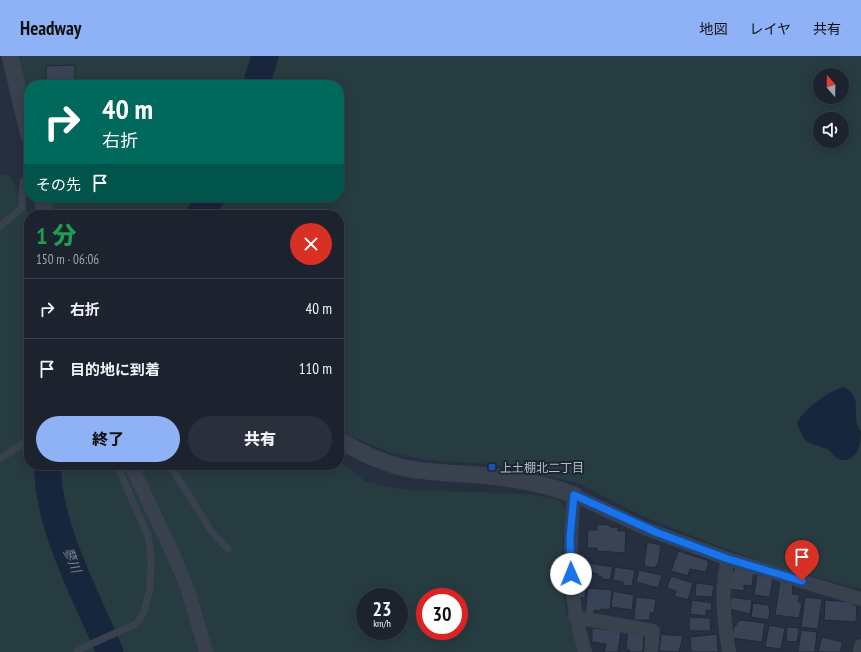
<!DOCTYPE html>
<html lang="ja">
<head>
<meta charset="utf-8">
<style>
  body { margin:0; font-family:"PT Sans Narrow","Noto Sans JP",sans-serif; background:#292f3b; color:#f1f3f6; height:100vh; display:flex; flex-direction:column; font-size:15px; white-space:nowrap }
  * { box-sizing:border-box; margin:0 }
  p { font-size:13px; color:#a0a4aa }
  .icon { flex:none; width:22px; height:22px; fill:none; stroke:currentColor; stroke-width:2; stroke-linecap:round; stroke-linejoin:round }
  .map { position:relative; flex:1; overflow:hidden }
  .side { position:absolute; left:24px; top:154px; width:320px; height:260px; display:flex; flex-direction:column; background:#1c232f; border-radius:16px; box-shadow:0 2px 10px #0003,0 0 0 1px #3a404b }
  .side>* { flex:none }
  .banner { position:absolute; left:24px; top:24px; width:320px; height:122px; border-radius:16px; box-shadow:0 2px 10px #0003,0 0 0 1px #3a404b; background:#00695c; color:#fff; overflow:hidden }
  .needle { width:26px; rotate:340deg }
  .fabs { position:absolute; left:813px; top:12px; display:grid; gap:8px }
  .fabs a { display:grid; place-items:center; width:36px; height:36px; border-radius:50%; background:#1c232f; box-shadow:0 2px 10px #0003,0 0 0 1px #3a404b; font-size:20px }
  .speed { position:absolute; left:356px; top:532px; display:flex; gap:8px; font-size:20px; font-weight:700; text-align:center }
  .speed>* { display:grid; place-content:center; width:52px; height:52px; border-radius:50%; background:#1c232f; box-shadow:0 2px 10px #0003,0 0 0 1px #3a404b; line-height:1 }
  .speed small { font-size:10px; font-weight:400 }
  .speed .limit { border:6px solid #d22; background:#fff; color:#111 }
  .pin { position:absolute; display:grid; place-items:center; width:34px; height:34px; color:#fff; margin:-41px -17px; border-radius:50% 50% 50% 0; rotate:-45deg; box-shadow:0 0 4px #0007 }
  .pin .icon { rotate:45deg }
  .me { position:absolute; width:44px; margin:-22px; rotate:359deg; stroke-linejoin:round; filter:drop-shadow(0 0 3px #0008) }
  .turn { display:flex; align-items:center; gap:14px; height:84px; padding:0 12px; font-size:18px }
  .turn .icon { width:52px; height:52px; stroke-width:2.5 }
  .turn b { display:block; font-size:28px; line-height:34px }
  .then { display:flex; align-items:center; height:38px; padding:0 12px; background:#0003; gap:8px; font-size:15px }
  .round { display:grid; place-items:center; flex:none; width:42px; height:42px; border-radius:21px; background:#292f3b }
  .head { display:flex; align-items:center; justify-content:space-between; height:68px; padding:0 12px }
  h1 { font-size:24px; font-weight:800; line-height:30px; color:#1e9e55 }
  .cta { display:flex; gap:8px; margin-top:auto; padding:8px 12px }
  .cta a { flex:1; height:46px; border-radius:24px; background:#8fb2f6; color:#111; font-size:16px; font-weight:800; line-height:46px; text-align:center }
  .cta a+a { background:#292f3b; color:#f1f3f6 }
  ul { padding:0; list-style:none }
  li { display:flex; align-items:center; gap:12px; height:60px; padding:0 12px; border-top:1px solid #3a404b }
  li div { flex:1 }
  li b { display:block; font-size:15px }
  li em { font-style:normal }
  header { display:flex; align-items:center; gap:24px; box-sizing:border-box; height:56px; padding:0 20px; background:#8fb2f6; color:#111 }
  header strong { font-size:19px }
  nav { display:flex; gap:22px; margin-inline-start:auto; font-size:14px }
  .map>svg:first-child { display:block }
</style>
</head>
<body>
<header>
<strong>Headway</strong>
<nav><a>地図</a><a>レイヤ</a><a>共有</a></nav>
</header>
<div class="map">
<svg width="861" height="596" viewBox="0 0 861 596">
  <rect width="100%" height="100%" fill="#252f3f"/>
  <path fill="#273c40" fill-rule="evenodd" d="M18,0H861V533L774,510L710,487L642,460L578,427L489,408L428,404L391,397L350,380L339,373V159H55L49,141H339V29H29V57ZM820,19H842V41H820ZM820,63H842V85H820Z
    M0,119H10L29,159V409H339V405L366,426L407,434L530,438L559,444L566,454L560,520L566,555L579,596H0ZM365,541H399V575H365ZM425,541H459V575H425Z"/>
  <path fill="#18263d" d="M844,331C861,339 854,353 857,368C858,371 860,373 861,376C861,390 857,405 841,404C834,403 833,396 827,393C807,385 805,390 797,367C803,353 830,334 844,331Z"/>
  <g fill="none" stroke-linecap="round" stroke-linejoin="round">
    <path stroke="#18263d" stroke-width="27" d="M256,29L265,0
      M199,159L212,141
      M48,409C46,467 87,542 110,596"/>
  </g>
  <path fill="#384355" stroke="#202836" d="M75,9V29H46V10Z
    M597,468L610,469V471H618V475H626L625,497L597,495V492H587L588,474H597Z
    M647,486L661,489L658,510L656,509V512L644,510Z
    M678,495L707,504L709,506L706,516L690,513L688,520L671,515Z
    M588,507L613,511L610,524L602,523V521L598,520V518L586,516Z
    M615,511L635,514L632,530L623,529V526L613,524Z
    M734,511L754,516L752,530L744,529V535L729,533L731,515H734Z
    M639,514L662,519L658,532L636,526Z
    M757,519L773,522L770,541L754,539Z
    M671,520L693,527L688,544L674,540L676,535L667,532Z
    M780,525L793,527L792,538L800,539L798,546L802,547L799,562L775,559Z
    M696,527L714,529L712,541L695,540Z
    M579,530L586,531L585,542L579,541Z
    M588,532L612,534L610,554L601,553V555L594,554L593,559L585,558Z
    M613,535L634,539L632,554L611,551Z
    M636,541L656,543L654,557H650V564H634Z
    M731,541L752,544L750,558L729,553Z
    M805,541L822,543L818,573L801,571Z
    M692,544L712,547L711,555L706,554V560L690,558Z
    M825,544L853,546V549H857L856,566L824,564Z
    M753,547L769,549V554H770L769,564L751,561Z
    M689,561L710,562L711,575H689Z
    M740,564L765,567L762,586L732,582L734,570H736L737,565H740Z
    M769,569L785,572L781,593L765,591Z
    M787,571L799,572L797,586L786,585Z
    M592,572L621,575L618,596H604L606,588L592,586Z
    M628,574L644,576L643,596H629L630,594L626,593Z
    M801,574L817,576L815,596H798Z
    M661,578L683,580L679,596L659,595Z
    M717,578L718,596H691L690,581Z
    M822,581L843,586L840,596H818Z"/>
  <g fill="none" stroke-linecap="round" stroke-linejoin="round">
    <path stroke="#39414f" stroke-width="7" d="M0,170L22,152L23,125L29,119
      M0,403L29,383
      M170,409L211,475L228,493
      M77,596L84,591L136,568L144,556L150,533L151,501L148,480L117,409"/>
    <path stroke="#39414f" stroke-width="14" d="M131,409L175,502L188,534L206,596
      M728,503C720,535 724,564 729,596
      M575,561L653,575L651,596
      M585,596C568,542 569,494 574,439L644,472L728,503L861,543
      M860,596L861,590"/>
    <path stroke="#39414f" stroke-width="17" d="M10,0L29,80
      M42,141L45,159
      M339,384C358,395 378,405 400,411C426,417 453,417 479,419C512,422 543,427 574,439"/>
  </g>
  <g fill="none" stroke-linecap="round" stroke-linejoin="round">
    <g stroke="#114b97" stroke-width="10">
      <path id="route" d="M571,518L570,482L574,439L658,477L728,503L802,525"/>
    </g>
    <use href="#route" stroke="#1a73e8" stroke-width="7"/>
  </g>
  <rect fill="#1a4fb4" stroke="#1e2634" stroke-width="1.5" x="488" y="407" width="8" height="8" rx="2"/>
  <g text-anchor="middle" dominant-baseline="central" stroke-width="4" stroke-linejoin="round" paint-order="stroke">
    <g font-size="12" fill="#b6bdca" stroke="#1e2634" text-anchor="start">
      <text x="500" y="411">上土棚北二丁目</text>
    </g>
    <g font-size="13" font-style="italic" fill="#7085a8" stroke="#1e2634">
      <text transform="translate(72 504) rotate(68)">蓼川</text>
    </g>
  </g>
</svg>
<div class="fabs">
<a><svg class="needle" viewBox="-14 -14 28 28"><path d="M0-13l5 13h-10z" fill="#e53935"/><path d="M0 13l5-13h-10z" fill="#a0a4aa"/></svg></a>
<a><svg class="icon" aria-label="sound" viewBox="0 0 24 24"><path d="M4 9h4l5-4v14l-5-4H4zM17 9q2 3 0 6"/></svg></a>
</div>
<div class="speed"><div>23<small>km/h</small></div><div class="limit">30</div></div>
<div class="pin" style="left:802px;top:525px;background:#d93025"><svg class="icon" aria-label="arrive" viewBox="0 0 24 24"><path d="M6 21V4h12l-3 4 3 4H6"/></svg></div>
<svg class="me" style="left:571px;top:518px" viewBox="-20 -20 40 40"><circle r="19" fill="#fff"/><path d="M0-13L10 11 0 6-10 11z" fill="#1a73e8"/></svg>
<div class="banner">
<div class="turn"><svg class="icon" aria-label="right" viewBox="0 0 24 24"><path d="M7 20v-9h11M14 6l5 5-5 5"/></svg><div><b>40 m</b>右折</div></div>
<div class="then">その先<svg class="icon" aria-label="arrive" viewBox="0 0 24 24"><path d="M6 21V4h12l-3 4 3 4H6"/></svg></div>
</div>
<section class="side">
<div class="head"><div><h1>1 分</h1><p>150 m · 06:06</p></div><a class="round" style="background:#d93025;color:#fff"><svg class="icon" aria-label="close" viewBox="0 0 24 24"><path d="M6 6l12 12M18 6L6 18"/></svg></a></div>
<ul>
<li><svg class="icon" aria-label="right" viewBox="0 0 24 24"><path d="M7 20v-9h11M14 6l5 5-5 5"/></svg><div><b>右折</b></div><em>40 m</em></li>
<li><svg class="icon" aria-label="arrive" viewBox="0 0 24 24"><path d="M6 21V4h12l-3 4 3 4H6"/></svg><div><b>目的地に到着</b></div><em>110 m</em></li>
</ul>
<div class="cta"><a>終了</a><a>共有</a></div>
</section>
</div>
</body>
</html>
